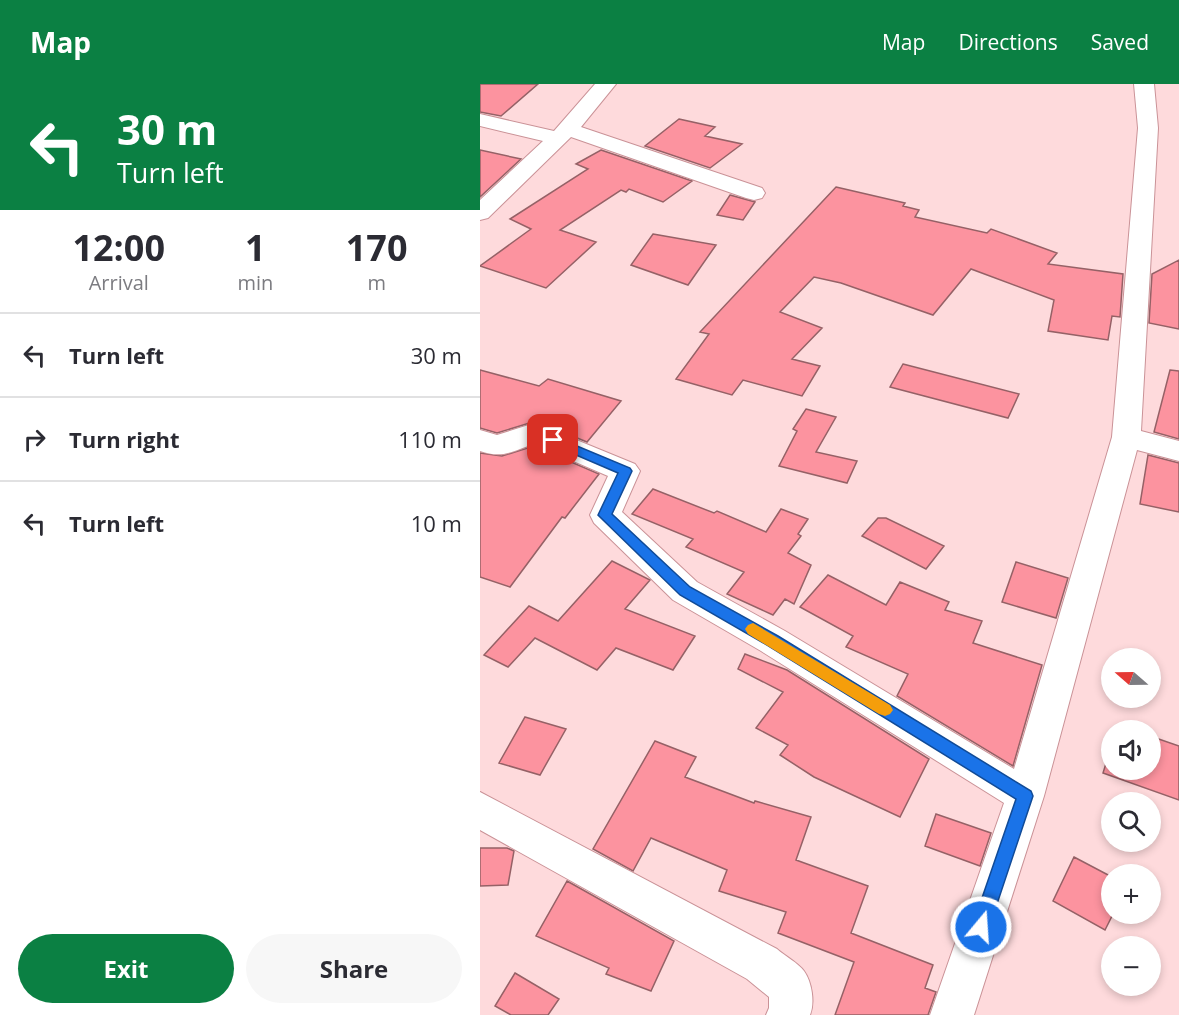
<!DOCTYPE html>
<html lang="en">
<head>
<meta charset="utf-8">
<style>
  body { margin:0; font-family:"Open Sans",sans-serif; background:#f7f7f7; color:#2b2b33; height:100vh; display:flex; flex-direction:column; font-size:22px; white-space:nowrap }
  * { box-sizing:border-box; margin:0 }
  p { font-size:20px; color:#7c7c81 }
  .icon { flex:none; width:33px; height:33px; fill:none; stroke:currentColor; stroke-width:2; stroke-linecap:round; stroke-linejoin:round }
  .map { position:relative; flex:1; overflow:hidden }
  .side { display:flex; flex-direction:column; background:#fff; width:480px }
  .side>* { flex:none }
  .guide { background:#0b8043; color:#fff; overflow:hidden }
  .needle { width:39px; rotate:290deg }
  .buttons { position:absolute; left:621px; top:564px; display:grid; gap:12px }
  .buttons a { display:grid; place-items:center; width:60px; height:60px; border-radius:50%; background:#fff; box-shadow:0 3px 9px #0003; font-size:30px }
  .pin { position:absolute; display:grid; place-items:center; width:51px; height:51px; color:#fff; margin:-26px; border-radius:12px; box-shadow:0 3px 9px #0006 }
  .me { position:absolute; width:66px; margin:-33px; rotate:18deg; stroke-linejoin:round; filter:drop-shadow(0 0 4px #0008) }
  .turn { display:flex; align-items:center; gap:21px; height:126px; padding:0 18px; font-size:27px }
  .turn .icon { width:78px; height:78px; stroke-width:2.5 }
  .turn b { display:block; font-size:42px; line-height:51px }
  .eta { display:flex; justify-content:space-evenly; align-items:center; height:102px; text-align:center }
  .eta b { font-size:36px; font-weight:700; line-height:42px }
  .cta { display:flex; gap:12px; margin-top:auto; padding:12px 18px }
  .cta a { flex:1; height:69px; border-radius:36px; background:#0b8043; color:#fff; font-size:24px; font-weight:700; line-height:69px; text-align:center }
  .cta a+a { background:#f7f7f7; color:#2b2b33 }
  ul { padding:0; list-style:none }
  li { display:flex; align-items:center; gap:18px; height:84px; padding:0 18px; border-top:2px solid #e1e1e2 }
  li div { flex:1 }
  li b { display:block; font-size:22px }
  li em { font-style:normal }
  header { display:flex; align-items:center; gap:36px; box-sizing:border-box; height:84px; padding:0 30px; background:#0b8043; color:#fff }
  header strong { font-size:28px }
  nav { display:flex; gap:33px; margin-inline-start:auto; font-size:21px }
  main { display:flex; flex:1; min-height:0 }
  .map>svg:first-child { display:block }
</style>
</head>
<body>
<header>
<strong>Map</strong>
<nav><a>Map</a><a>Directions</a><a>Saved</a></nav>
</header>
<main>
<section class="side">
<div class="guide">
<div class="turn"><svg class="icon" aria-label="left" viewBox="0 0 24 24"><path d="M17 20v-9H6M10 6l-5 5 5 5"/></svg><div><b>30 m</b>Turn left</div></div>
</div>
<div class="eta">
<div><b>12:00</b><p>Arrival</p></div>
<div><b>1</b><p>min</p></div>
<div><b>170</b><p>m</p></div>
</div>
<ul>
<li><svg class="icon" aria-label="left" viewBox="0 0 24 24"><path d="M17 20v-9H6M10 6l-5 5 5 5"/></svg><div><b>Turn left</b></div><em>30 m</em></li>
<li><svg class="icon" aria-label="right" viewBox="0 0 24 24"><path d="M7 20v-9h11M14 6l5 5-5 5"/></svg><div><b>Turn right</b></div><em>110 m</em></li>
<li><svg class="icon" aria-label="left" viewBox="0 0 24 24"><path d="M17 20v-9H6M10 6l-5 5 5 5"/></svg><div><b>Turn left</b></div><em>10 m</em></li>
</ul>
<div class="cta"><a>Exit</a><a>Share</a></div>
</section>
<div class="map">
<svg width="699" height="931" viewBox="0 0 699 931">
  <rect width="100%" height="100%" fill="#fedadc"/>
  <path fill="#fc939f" stroke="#956166" stroke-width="1.5" d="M0,0H58L21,32L0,28Z
    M199,35L235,43L225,52L262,60L230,84L165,62Z
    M0,66L41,75L0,113Z
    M121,66L212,97L183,118L149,105L146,108L141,106L80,146L116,158L66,204L0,182L51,145L30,135L108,85L96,80Z
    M356,103L425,119L423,122L439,126L435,133L507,149L511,145L577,169L568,180L643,190L640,233L632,232L628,256L568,247L574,216L491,185L453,231L361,199L334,193L300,228L342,244L312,275L340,282L322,312L263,296L252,311L196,295L229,250L220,248Z
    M250,111L275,118L263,136L237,131Z
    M173,150L236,161L208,201L151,181Z
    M699,176V245L669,239L672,190Z
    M423,280L539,310L528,334L410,303Z
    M0,286L59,302L68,295L141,317L107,358L56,337L17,349L0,344Z
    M690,286L699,287V355L674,348Z
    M326,325L356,333L336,368L377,377L367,399L299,382L317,347L313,345Z
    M54,362L119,390L85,434L82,433L30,503L0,493V369L22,372Z
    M668,371L699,379V428L660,420Z
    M173,405L234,429L237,427L286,448L301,425L328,435L318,450L321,452L308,469L331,481L314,520L305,515L293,531L247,510L264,488L206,463L213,455L152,430Z
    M398,434H406L464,462L446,485L382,452Z
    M132,477L170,496L145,525L215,552L193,586L136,564L117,586L55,554L28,583L4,571L49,522L78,537Z
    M536,478L588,494L576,534L522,518Z
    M348,491L406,521L420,498L469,518L465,526L502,537L493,559L562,581L533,682L417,612L428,590L366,563L373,552L320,523Z
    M265,570L307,586L449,675L420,733L334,693L300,671L308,661L276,644L303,608L258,585Z
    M45,633L86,645L60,691L19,679Z
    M670,652L699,662V716L623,689L632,660V686H670Z
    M175,657L216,673L205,693L274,719L275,717L331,733L316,776L388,802L371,849L453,881L445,904L456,908L448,931H355L374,878L298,849L306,828L239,807L247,786L171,754L153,787L113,765Z
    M456,730L511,749L500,782L445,762Z
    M0,764H27L34,767L28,801L0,802Z
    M594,773L632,793V832L625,846L573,817Z
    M87,797L194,857L171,907L126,890L129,884L56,852Z
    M35,889L79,915L68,931H31L15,922Z"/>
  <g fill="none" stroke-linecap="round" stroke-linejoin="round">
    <g stroke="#ca9297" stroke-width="2">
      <path id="minor" d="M115,0H136L101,43L282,104L285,109L282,114L274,116L266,114L91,53L8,134L0,136V116L63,57L0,42V30L74,47Z
        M654,0H674L678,44L661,347L699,357V377L657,366L564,712L494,931H450L524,719L281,567L193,516L114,439L110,431L128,392L54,360C33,367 22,375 0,367V346L17,351L55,339L155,380L160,387L142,428L217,498L305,547L534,685L632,353L658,44Z
        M0,708L297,865C305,872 318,879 324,887C332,898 335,919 330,931H286L289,924V913L267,895L0,746Z"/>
    </g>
    <use href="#minor" fill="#fff" fill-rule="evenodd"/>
  </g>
  <path fill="#1a73e8" stroke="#114b97" stroke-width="1.5" d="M73,352L150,384L152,387L132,430L210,503L298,552L551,707L553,712L507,850L501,852L495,850L492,843L536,715L287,561L200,511L118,431L138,389L68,359L67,356Z"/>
  <path fill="#f59e0b" d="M273,539L410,621L413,626L410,630L405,632L399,630L268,550L265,545L268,541Z"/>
</svg>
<div class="buttons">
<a><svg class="needle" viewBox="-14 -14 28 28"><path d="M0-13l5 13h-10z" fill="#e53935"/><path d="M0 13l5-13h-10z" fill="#7c7c81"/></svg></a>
<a><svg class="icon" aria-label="sound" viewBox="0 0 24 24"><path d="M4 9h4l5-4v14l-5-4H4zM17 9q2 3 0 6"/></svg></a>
<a><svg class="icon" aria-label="search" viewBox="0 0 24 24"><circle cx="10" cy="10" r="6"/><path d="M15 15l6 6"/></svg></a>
<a>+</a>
<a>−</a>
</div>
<div class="pin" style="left:73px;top:356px;background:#d93025"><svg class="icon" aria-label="arrive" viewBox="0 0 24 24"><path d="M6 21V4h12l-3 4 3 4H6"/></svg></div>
<svg class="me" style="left:501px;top:843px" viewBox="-20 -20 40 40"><circle r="17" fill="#1a73e8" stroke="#fff" stroke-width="3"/><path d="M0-11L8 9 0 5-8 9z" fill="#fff"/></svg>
</div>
</main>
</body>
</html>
